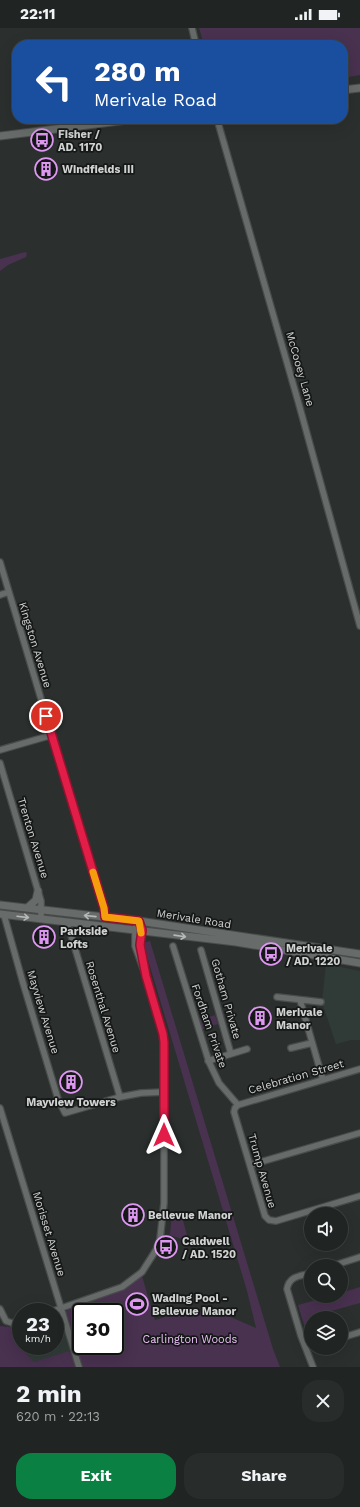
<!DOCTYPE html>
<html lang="en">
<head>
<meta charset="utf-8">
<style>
  body { margin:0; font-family:"Work Sans",sans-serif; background:#282c2a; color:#f1f3f6; height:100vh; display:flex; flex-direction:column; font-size:15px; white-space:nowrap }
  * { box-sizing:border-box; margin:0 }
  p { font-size:13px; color:#a2a4a5 }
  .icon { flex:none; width:22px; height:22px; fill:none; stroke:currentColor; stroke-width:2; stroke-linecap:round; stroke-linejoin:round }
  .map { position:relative; height:1339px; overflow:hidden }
  .sheet { display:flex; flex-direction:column; background:#202422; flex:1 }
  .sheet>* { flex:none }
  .banner { position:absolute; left:12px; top:12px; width:336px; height:84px; border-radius:16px; box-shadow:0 4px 16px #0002,0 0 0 1px #3d4140; background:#1a4fa0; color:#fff; overflow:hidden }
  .controls { position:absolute; left:304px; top:1179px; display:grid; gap:8px }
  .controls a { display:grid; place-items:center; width:44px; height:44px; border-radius:50%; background:#202422; box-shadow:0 4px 16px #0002,0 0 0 1px #3d4140; font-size:20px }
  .speed { position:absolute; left:12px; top:1275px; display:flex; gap:8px; font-size:20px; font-weight:700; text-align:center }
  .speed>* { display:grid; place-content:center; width:52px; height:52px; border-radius:50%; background:#202422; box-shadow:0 4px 16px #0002,0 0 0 1px #3d4140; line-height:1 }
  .speed small { font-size:10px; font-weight:400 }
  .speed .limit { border:2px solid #111; border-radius:6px; background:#fff; color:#111 }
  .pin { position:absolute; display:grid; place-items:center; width:34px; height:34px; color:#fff; margin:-17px; border:2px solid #fff; border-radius:50%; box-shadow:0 1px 4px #0007 }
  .me { position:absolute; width:44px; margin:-22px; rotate:0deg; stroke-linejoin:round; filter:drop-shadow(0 0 3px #0008) }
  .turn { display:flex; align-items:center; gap:14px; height:84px; padding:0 16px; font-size:18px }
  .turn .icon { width:52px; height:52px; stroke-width:2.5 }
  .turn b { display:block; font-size:28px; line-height:34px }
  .round { display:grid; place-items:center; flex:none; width:42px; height:42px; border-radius:16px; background:#282c2a }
  .summary { display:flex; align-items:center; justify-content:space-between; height:68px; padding:0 16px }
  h1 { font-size:24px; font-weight:700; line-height:30px }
  .cta { display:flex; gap:8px; margin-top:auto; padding:8px 16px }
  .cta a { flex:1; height:46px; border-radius:16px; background:#0b8043; color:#fff; font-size:16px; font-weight:700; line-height:46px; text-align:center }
  .cta a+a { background:#282c2a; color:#f1f3f6 }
  .status { display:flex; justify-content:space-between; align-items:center; height:28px; padding:0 20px; background:#202422; direction:ltr }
  .status svg { height:11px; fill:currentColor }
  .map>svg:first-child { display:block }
</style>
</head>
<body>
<div class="status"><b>22:11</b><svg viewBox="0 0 49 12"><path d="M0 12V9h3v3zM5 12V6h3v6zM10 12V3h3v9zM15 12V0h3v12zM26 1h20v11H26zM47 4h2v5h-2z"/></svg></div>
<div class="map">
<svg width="360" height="1339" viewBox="0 0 360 1339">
  <rect width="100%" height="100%" fill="#2b302e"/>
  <path fill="#303b37" d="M326,936L360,943V1012H351L336,1016L322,974Z
    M66,1283L78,1323L29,1336L23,1318H55V1287Z"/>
  <path fill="#493150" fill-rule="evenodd" d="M199,0H360V47L343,50V17H204Z
    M25,224L27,225L26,229L8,237L0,243V231Z
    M150,913L273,1321L280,1339H0V1298L10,1299L16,1298L21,1312V1318H23L26,1326L34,1334L69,1323L70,1325L78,1323L66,1283L124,1261L142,1248L155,1292L188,1282L226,1287L256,1300L247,1263L143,915ZM81,1284H115V1318H81Z
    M215,987L218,996L202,1001L199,992Z
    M172,1183L181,1185L188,1211H182L170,1207Z
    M360,1259V1275L324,1285L325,1290H311V1313H309L298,1277L330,1268H341V1265Z"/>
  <path fill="#021b13" d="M142,1269L145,1280L133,1283V1280H131L130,1272Z"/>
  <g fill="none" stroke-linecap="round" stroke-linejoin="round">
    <g stroke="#494c4b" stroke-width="8">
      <path id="street" d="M192,0L196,17
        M217,91L298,373L360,598
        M0,534L104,881L105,889
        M0,567L9,564
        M0,722L52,707
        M0,735L41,873V891
        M4,887L23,955L58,1071L65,1085L120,1069L141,1065L165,1064
        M139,893L142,902L140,917L144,936
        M67,894L120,1069
        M173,918L209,1034L219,1055L238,1077
        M201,922L231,1026
        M277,969L321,974
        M300,972L323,1052
        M291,1020L312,1015
        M208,1033L247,1021
        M238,1077L235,1080L234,1084L265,1188L269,1192L276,1193L360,1168
        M238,1077L360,1041
        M0,1080L79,1339
        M250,1137L360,1105
        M332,1238L360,1229
        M311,1245C300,1248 289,1248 287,1261L301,1308L313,1339
        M0,1281L6,1293L12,1295L21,1294
        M50,1284L122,1259L142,1244L156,1222L160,1211L164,1175V1014L163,1006L146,948L135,918V901L139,893
        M341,1310L360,1304"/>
    </g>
    <g stroke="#494c4b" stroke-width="9">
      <path id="secondary" d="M343,62L360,60
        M0,108L136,91
        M0,877L139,893L360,926
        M27,880L36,872L38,863
        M0,886L236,914L360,935"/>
    </g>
    <use href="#street" stroke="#676c6a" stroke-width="5.5"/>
    <use href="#secondary" stroke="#676c6a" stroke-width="7"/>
  </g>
  <defs><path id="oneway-shaft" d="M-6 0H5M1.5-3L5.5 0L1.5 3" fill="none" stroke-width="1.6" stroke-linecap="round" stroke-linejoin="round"/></defs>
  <g stroke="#b6b9b8">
    <use href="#oneway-shaft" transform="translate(90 888) rotate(-174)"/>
    <use href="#oneway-shaft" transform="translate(23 889) rotate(7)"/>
    <use href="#oneway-shaft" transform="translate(180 908) rotate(8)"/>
  </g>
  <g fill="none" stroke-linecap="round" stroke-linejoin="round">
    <g stroke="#92132f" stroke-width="10">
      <path id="route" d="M46,688L104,880L105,889L139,893L142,902L140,917L146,948L163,1006L164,1014V1107"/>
    </g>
    <use href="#route" stroke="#e11d48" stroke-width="7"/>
    <path stroke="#f59e0b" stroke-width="7" d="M93,844L104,880L105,889L139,893L141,905"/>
  </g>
  <defs>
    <g id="bus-ring" transform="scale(1.15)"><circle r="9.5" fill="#151817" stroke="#de98f2" stroke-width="1.5"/><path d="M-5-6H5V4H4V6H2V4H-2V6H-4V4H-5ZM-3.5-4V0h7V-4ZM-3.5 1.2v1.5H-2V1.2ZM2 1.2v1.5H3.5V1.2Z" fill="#de98f2"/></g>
    <g id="building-ring" transform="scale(1.15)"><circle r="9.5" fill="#151817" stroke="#de98f2" stroke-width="1.5"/><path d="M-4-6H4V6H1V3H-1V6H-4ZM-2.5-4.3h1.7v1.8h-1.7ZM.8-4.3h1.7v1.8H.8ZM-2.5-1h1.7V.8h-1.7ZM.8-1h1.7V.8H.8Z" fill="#de98f2"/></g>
    <g id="stadium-ring" transform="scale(1.15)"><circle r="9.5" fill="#151817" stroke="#de98f2" stroke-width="1.5"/><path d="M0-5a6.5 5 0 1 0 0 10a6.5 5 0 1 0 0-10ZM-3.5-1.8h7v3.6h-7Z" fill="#de98f2"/></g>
  </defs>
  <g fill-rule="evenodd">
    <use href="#bus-ring" x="42" y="112"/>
    <use href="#building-ring" x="46" y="141"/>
    <use href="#building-ring" x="44" y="909"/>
    <use href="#bus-ring" x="271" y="926"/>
    <use href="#building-ring" x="260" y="990"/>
    <use href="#building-ring" x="71" y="1054"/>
    <use href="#building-ring" x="133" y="1187"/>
    <use href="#bus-ring" x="166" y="1219"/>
    <use href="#stadium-ring" x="137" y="1276"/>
  </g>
  <g text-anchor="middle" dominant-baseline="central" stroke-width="3.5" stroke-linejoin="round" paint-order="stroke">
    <g font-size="11" font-weight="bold" fill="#d0d3d2" stroke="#151817" text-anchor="start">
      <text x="58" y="106">Fisher /<tspan x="58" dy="13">AD. 1170</tspan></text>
      <text x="62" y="141">Windfields III</text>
      <text x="60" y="903">Parkside<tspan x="60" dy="13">Lofts</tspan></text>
      <text x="286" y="920">Merivale<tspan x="286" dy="13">/ AD. 1220</tspan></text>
      <text x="276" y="984">Merivale<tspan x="276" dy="13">Manor</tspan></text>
      <text x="71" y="1074" text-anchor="middle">Mayview Towers</text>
      <text x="148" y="1187">Bellevue Manor</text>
      <text x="182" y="1213">Caldwell<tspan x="182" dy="13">/ AD. 1520</tspan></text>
      <text x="152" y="1270">Wading Pool -<tspan x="152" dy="13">Bellevue Manor</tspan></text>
    </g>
    <g font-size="11" fill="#d0d3d2" stroke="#151817">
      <text transform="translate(300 341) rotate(74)">McCooey Lane</text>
      <text transform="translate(35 617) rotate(73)">Kingston Avenue</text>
      <text transform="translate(33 810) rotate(73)">Trenton Avenue</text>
      <text transform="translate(194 891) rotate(9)">Merivale Road</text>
      <text transform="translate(226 971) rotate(74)">Gotham Private</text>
      <text transform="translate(103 979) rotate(73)">Rosenthal Avenue</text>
      <text transform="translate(43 984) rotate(73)">Mayview Avenue</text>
      <text transform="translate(209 998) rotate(71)">Fordham Private</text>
      <text transform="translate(296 1049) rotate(-16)">Celebration Street</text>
      <text transform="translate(262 1143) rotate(74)">Trump Avenue</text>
      <text transform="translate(49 1206) rotate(73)">Morisset Avenue</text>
    </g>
    <g font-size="11" fill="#edc1fa" stroke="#151817">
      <text x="190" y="1311">Carlington Woods</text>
    </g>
  </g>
</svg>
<div class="controls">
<a><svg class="icon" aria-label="sound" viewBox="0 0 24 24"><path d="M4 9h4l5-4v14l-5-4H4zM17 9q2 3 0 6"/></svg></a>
<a><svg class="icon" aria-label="search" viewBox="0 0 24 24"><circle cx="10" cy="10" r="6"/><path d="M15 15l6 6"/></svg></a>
<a><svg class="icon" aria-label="layers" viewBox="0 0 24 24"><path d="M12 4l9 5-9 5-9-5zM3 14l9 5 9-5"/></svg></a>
</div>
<div class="speed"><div>23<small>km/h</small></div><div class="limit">30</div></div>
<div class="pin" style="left:46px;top:688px;background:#d93025"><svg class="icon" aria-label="arrive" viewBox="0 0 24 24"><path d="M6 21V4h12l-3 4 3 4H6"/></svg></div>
<svg class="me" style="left:164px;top:1107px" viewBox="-20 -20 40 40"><path d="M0-17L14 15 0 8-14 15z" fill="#e11d48" stroke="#fff" stroke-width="4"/></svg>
<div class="banner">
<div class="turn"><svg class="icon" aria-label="left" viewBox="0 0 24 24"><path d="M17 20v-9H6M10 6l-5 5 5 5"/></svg><div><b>280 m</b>Merivale Road</div></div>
</div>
</div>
<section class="sheet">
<div class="summary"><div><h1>2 min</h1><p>620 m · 22:13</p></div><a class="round"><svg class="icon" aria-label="close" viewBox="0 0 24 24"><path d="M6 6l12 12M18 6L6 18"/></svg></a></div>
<div class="cta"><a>Exit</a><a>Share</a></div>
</section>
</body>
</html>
